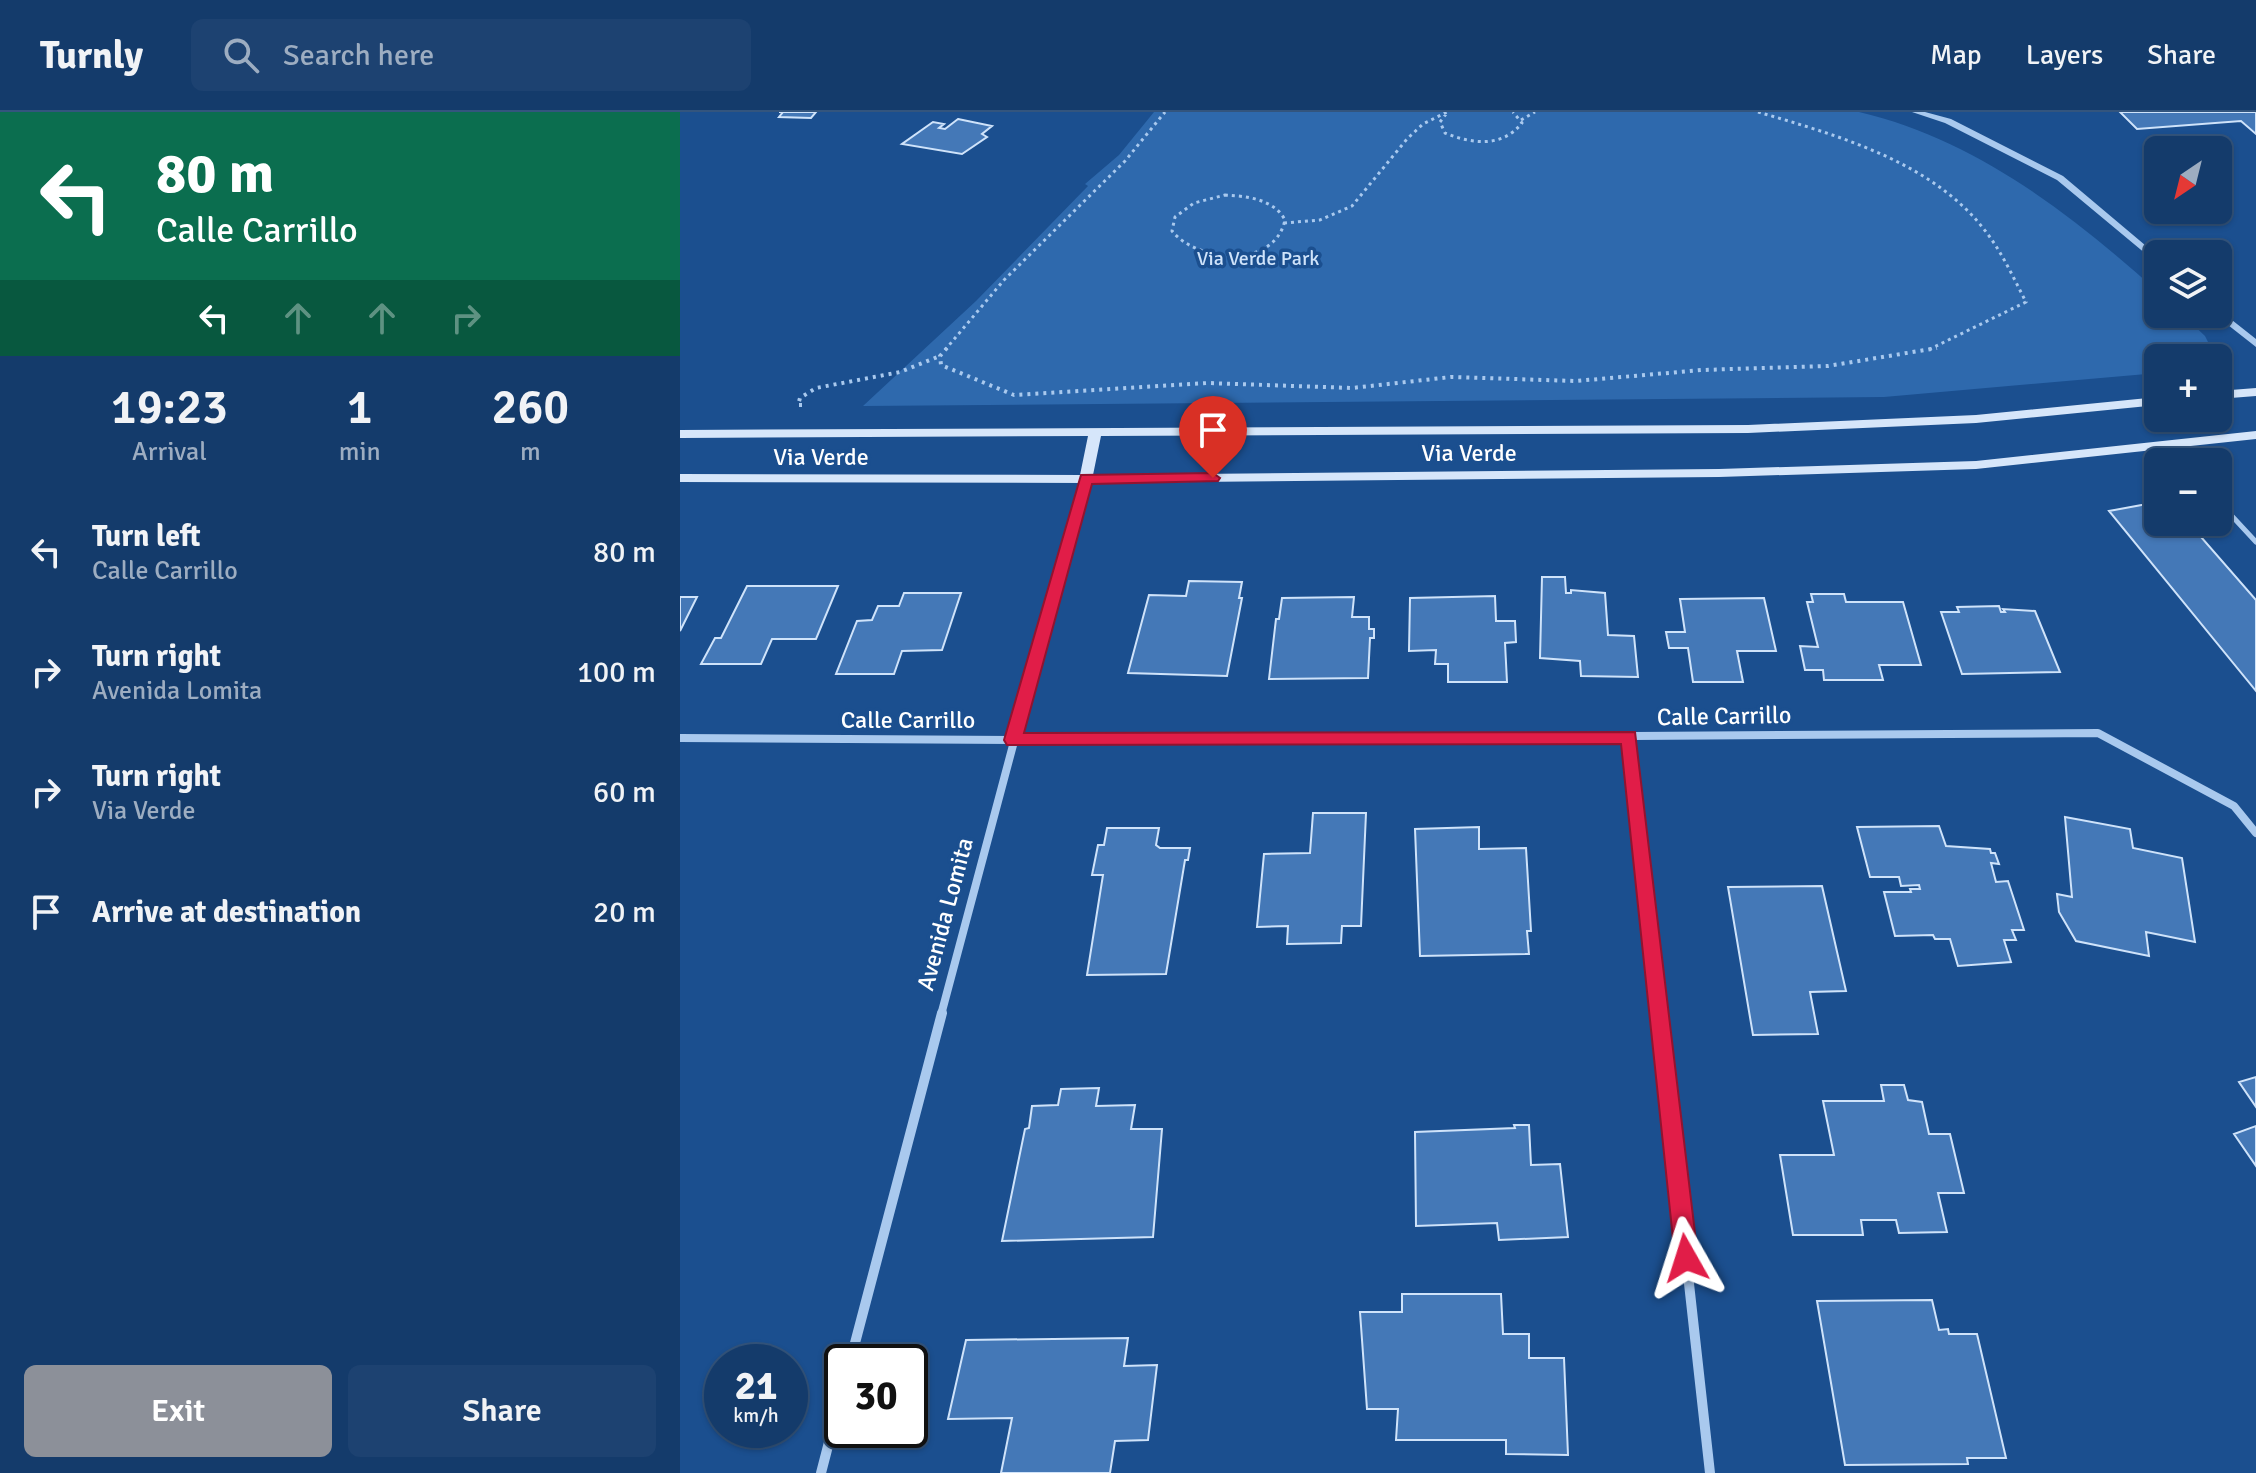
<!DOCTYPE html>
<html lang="en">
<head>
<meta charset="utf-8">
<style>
  body { margin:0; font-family:Signika,sans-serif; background:#1d4271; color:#f1f3f6; height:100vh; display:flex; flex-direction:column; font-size:30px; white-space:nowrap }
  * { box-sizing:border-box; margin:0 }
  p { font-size:26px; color:#9dadc1 }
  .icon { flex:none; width:44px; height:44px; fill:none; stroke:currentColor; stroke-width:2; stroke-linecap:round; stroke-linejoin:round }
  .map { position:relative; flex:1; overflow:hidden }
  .side { display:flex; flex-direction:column; background:#143b6b; width:680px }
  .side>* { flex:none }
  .banner { background:#0b6e4f; color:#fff; overflow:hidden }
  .needle { width:52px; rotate:215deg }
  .controls { position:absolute; left:1464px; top:24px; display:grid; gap:16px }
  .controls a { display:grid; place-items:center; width:88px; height:88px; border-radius:12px; background:#143b6b; box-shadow:0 2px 6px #0004,0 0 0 2px #33557e; font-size:40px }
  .speed { position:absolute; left:24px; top:1232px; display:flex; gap:16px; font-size:40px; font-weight:700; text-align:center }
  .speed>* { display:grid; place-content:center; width:104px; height:104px; border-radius:50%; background:#143b6b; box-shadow:0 2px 6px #0004,0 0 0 2px #33557e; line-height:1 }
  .speed small { font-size:20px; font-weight:400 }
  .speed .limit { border:4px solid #111; border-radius:12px; background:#fff; color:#111 }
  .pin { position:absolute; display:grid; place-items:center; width:68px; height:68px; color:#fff; margin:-82px -34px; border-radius:50% 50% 50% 0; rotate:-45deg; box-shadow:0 0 8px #0007 }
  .pin .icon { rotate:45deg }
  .me { position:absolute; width:88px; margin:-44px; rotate:354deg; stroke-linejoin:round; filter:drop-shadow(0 0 6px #0008) }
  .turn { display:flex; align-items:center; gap:28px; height:168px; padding:0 24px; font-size:36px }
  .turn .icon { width:104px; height:104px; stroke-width:2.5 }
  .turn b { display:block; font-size:56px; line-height:68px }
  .lanes { display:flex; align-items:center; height:76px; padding:0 24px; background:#0003; justify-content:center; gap:40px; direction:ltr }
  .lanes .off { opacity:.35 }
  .eta { display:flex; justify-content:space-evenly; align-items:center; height:136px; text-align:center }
  .eta b { font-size:48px; font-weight:600; line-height:56px }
  .action { display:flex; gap:16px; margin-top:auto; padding:16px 24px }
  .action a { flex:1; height:92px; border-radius:12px; background:#8c9099; color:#fff; font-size:32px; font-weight:600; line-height:92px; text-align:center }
  .action a+a { background:#1d4271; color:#f1f3f6 }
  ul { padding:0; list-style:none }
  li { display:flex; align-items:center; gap:24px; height:120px; padding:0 24px }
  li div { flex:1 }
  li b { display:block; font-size:30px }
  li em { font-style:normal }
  header { display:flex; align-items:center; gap:48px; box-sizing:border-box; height:112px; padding:0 40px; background:#143b6b; border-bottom:2px solid #33557e }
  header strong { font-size:38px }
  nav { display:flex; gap:44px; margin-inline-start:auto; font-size:28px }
  .search { width:560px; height:72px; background:#1d4271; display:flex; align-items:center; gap:20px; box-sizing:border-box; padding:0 28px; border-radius:12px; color:#9dadc1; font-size:30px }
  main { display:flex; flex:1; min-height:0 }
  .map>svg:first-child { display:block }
</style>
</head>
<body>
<header>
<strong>Turnly</strong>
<div class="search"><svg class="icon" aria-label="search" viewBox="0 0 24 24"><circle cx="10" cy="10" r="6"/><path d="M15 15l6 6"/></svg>Search here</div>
<nav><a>Map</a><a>Layers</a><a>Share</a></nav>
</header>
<main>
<section class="side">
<div class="banner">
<div class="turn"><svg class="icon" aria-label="left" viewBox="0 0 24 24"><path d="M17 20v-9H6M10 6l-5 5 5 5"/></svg><div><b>80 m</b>Calle Carrillo</div></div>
<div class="lanes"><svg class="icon" aria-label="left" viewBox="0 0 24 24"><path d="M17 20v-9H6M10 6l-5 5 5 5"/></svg><svg class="icon off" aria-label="ahead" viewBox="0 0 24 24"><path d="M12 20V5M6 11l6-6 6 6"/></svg><svg class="icon off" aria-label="ahead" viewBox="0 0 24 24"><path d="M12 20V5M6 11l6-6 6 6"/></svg><svg class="icon off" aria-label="right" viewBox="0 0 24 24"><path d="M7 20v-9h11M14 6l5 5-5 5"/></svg></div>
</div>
<div class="eta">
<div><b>19:23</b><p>Arrival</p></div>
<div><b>1</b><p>min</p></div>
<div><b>260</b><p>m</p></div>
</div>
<ul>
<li><svg class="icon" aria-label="left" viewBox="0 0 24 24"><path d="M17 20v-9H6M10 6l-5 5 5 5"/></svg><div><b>Turn left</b><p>Calle Carrillo</p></div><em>80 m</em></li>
<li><svg class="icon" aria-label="right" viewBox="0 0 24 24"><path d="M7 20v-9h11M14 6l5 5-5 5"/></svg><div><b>Turn right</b><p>Avenida Lomita</p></div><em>100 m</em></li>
<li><svg class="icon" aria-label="right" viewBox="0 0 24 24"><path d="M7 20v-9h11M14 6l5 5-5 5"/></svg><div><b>Turn right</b><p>Via Verde</p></div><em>60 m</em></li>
<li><svg class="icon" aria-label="arrive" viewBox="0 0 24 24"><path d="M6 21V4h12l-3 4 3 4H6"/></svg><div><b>Arrive at destination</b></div><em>20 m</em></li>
</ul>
<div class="action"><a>Exit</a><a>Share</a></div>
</section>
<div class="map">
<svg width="1576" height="1361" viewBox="0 0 1576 1361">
  <rect width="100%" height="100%" fill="#1b4f8f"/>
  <path fill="#2e69ad" d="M474,0H1179C1295,27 1391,102 1478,180V202H1502L1525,224L1536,246H1478V261L1204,285L183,294L296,189L408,74L405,72L439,43Z"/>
  <path fill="#4478b7" stroke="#cfe3fa" stroke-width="2" d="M99,0H136L131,6L99,5L103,0Z
    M1440,0H1576V22L1561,9L1457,17Z
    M278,7L312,14L302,22L307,25L282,42L222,32L253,10L264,12L259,16L265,17Z
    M1478,390V410H1508L1576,488V579L1429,399Z
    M862,465H885L886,481H891V478L925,481L928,523L954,524L958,565L901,564L900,549L860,546Z
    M509,469L562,470L559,486H562L547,564L448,561L469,483L506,484Z
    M67,474H158L136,527H92L81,552H21L35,526H41Z
    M224,481H281L262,538L222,539L214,562H156L177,509L192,508L198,494H219Z
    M1131,482H1164L1166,490H1223L1241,553H1199L1203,568H1144L1143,558H1125L1120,534L1138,535L1127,490H1133Z
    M815,484L816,509H835L836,530L825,531L827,570H768V552H755L756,538L729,539L730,486Z
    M0,485H17L0,519Z
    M674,485L672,505H689V517H694V526H690L688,566L589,567L596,507H599L602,486Z
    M1084,486L1096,539H1057L1063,570H1013L1008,536H989L986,520H1005L1000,487Z
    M1319,494L1321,500H1325L1323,497L1355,499L1380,560L1282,562L1261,500H1279L1277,495Z
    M633,701H686L681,814H662L661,831L607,832L608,814L577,815L584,742L630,741Z
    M1385,705L1450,717L1453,736L1502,746L1515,830L1466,820L1469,844L1396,829L1379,800L1377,782L1392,785Z
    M1259,714L1266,734L1310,737L1311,741H1315L1319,752L1311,751L1316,770L1328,769L1344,818H1332L1336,828H1324L1331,850L1278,854L1270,827H1255L1253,823L1215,824L1204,780H1231L1230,777H1240L1239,773L1221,774L1219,765H1190L1177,715Z
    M799,715V737L846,736L851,819H847L849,842L740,844L735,717Z
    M427,716H479L476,733L480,736H510L508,748H505L486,862L407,863L423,763H412L418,733H424Z
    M1142,774L1166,879L1130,880L1138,922L1073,923L1048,775Z
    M1576,965V995L1559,970Z
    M1201,973H1224L1228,988L1242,990L1249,1022H1270L1284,1081H1258L1267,1120L1219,1121L1216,1108H1181L1183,1123H1113L1100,1043H1154L1143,989H1204Z
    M419,976L416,994L455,993L451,1017H482L473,1125L322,1129L345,1017L349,1016L352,994L378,993L381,977Z
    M834,1013H849L851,1053L880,1052L888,1125L819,1128L817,1111L736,1114L735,1020L835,1016Z
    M1576,1014V1054L1554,1022Z
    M722,1182H821L823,1222H849V1246H884L888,1343L826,1342V1328H716L718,1297H687L680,1200H722Z
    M1252,1188L1259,1218L1268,1217L1269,1222H1297L1326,1346H1287L1288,1352L1165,1353L1137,1189Z
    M448,1226L444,1254L477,1253L468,1328L435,1329L430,1361H321L332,1306L268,1307L286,1228Z"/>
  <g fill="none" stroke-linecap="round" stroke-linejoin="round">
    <path stroke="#a9c9ee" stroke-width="3" stroke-dasharray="3 4" stroke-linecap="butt" d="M1078,0C1156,23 1250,49 1303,116C1321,138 1333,165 1346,190L1248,238
      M766,2L760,10L765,21C792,32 822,36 842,11L833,0
      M841,8L855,0
      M545,83C566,84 594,87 605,108C594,158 517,150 492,119L495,105L514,91Z
      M604,111L640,108L672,94L727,27L743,12L767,0
      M265,238L324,168L445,49L485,0"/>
    <path stroke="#a9c9ee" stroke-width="4" stroke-dasharray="3 5" stroke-linecap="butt" d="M267,236L260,244L261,253L334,283L528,271L672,276L771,265L896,269L1022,258L1148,254L1257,236
      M122,293H118L120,286L136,276L220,260L260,244"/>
    <path stroke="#a9c9ee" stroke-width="5" d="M1487,333L1502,350
      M1538,389L1576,430"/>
    <path stroke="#a9c9ee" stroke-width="7" d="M359,534L406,367"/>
    <path stroke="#a9c9ee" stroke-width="8" d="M949,625L980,903
      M0,626L333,628L1418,621L1554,694L1576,721
      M261,903L360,532"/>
    <path stroke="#a9c9ee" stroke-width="10" d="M979,901L1030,1361
      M170,1250L262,901
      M141,1361L162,1280"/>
    <path fill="#a9c9ee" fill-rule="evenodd" d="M1232,0H1245L1271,7L1383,64L1478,144V152L1377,68L1265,11Z
      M1538,197L1576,227V235L1534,202H1538Z"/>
    <path fill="#d6e6fa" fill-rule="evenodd" d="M1576,276V284L1538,287V279Z
      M1478,285V293L1296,311L1068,321L421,324L413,363L1039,357L1296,349L1576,319V327L1296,357L1039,365L406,371L0,370V362L400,363L408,324L0,326V318L1068,313L1296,303Z"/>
  </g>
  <path fill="#e11d48" stroke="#92132f" stroke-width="2" d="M533,361L540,366L538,369L412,372L344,621L955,620L1018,1146L1014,1154L1006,1158L998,1154L995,1146L941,632L327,633L324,628L401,363Z"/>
  <g text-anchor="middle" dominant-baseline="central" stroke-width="7" stroke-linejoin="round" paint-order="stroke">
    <g font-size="20" fill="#cfe3fa" stroke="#1b4f8f">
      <text x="578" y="146">Via Verde Park</text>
    </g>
    <g font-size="24" fill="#fff" stroke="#1b4f8f">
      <text x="789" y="341">Via Verde</text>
      <text x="141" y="345">Via Verde</text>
      <text transform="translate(1044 604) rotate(-1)">Calle Carrillo</text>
      <text x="228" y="608">Calle Carrillo</text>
      <text transform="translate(265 802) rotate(-75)">Avenida Lomita</text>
    </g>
  </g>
</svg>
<div class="controls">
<a><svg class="needle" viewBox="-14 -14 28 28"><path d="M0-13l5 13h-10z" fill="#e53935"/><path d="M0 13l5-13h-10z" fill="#9dadc1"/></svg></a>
<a><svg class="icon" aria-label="layers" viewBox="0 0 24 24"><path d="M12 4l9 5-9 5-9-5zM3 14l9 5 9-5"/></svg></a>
<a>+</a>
<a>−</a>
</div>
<div class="speed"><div>21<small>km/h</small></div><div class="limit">30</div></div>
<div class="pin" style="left:533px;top:366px;background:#d93025"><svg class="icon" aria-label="arrive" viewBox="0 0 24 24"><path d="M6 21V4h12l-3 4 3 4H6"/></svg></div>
<svg class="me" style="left:1006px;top:1146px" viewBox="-20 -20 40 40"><path d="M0-17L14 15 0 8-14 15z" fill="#e11d48" stroke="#fff" stroke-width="4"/></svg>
</div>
</main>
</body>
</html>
